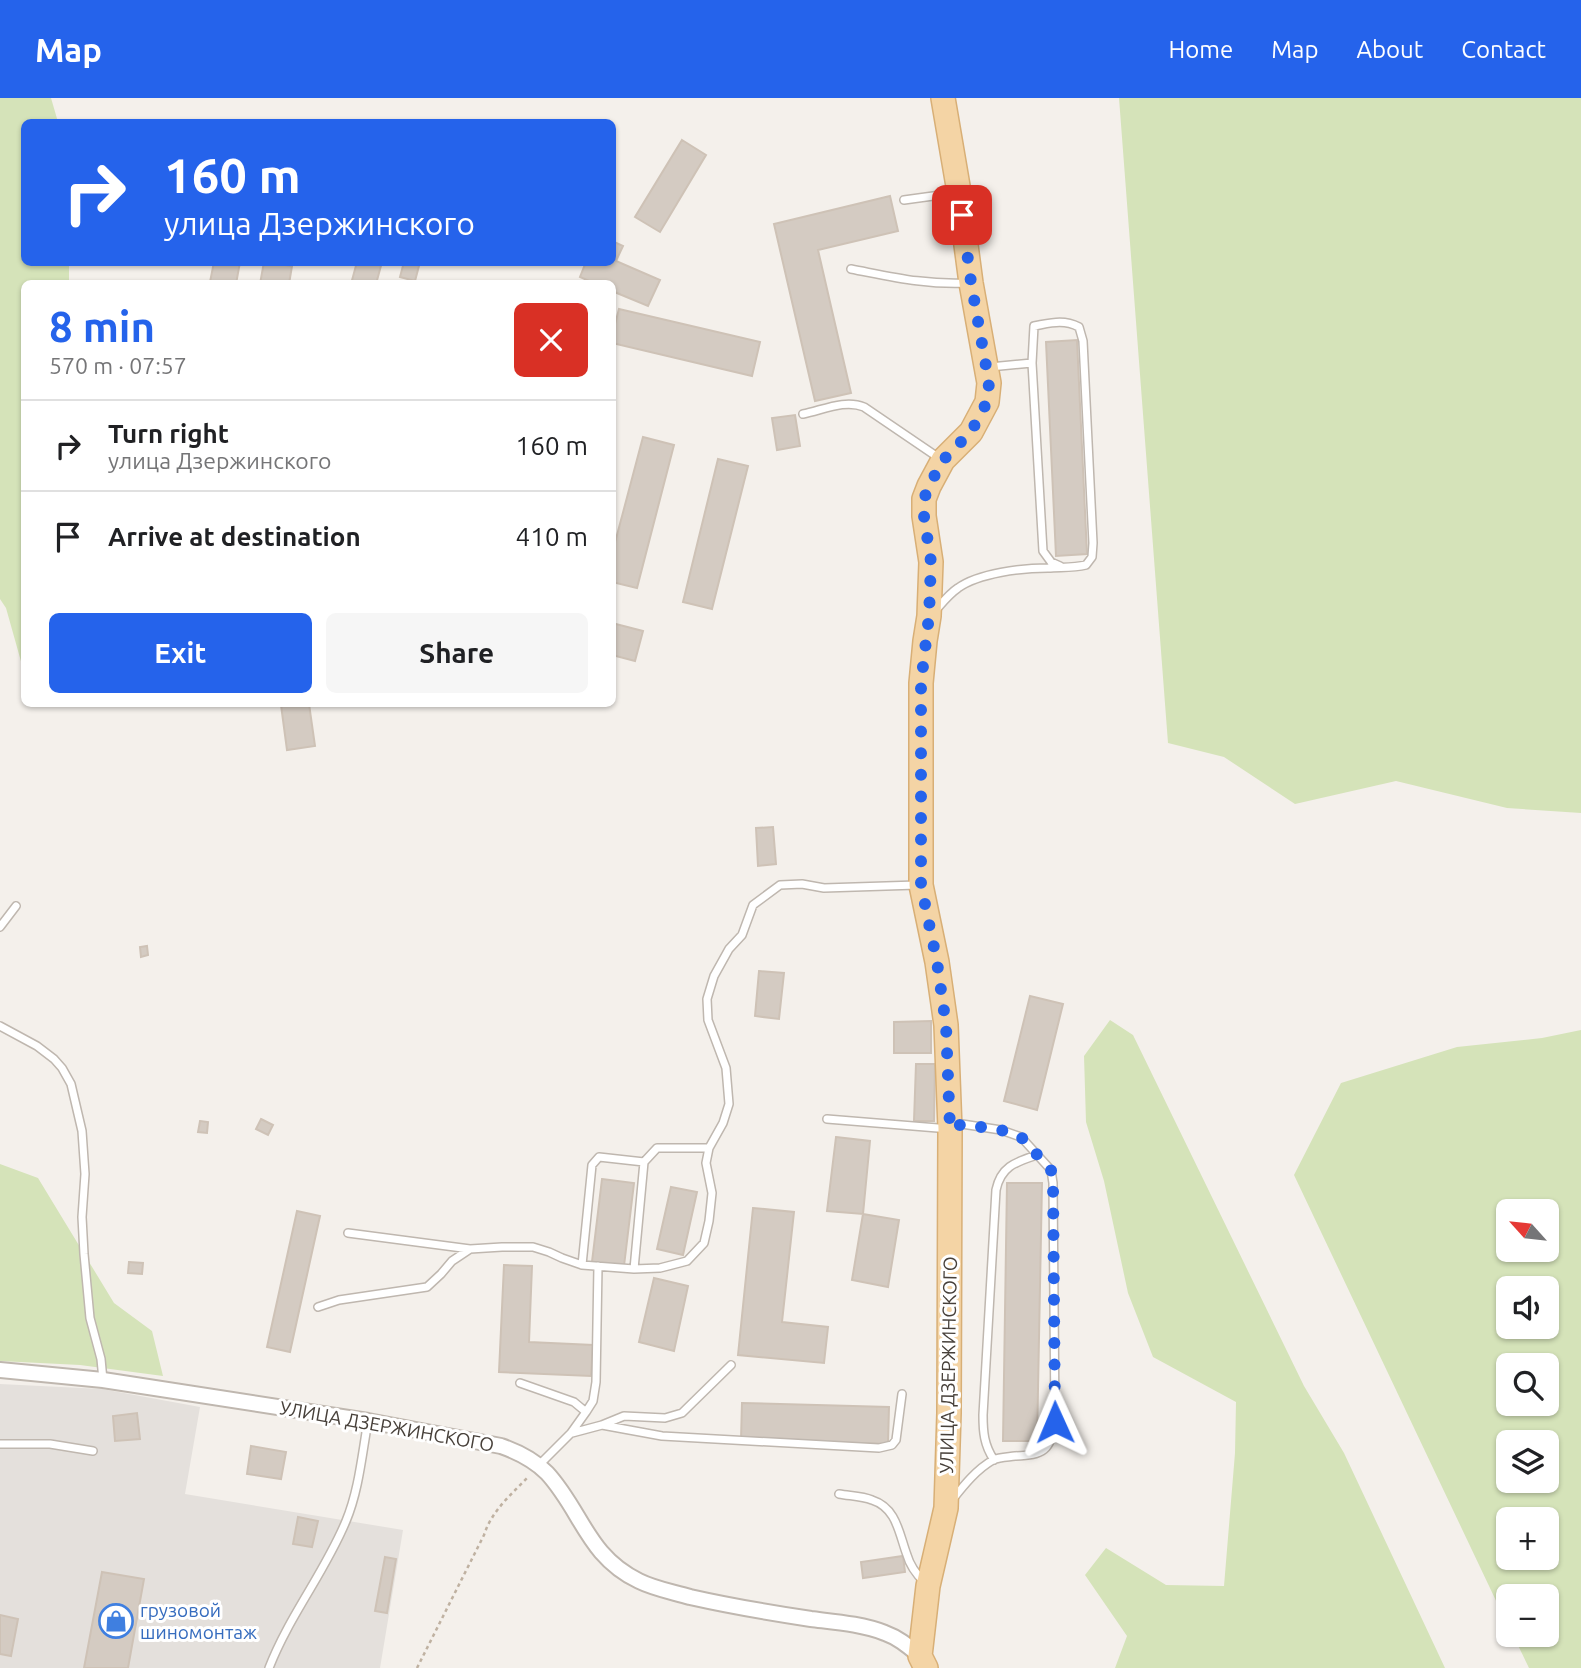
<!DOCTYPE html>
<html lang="en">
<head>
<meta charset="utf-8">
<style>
  body { margin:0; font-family:Ubuntu,sans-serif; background:#f6f6f6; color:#202124; height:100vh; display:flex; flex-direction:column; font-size:26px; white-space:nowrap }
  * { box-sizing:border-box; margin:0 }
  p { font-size:23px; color:#757577 }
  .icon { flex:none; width:38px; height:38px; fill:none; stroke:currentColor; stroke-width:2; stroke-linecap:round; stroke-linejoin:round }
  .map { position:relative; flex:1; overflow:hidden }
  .side { position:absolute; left:21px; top:182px; width:595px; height:427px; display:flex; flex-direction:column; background:#fff; border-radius:10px; box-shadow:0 2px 5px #0004 }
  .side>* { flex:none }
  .top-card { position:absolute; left:21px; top:21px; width:595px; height:147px; border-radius:10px; box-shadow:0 2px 5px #0004; background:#2563eb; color:#fff; overflow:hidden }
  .needle { width:46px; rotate:297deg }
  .buttons { position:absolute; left:1496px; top:1101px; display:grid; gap:14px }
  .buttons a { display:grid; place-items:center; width:63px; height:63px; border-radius:10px; background:#fff; box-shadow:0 2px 5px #0004; font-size:35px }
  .pin { position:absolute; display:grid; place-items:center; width:60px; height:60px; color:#fff; margin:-30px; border-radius:14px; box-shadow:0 4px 10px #0006 }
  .me { position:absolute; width:77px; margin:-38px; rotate:359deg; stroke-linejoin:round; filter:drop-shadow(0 0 5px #0008) }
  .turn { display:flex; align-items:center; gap:24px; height:147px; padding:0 28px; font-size:32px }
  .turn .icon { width:91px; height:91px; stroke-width:2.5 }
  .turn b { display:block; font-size:49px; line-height:60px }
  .round { display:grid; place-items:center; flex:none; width:74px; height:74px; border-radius:10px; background:#f6f6f6 }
  .overview { display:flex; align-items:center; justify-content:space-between; height:119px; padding:0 28px }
  h1 { font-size:42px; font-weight:600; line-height:52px; color:#2563eb }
  .action { display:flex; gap:14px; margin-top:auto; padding:14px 28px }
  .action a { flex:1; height:80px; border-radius:10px; background:#2563eb; color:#fff; font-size:28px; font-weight:600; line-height:80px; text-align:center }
  .action a+a { background:#f6f6f6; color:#202124 }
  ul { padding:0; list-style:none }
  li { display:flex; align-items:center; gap:21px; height:91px; padding:0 28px; border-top:2px solid #e0e0e0 }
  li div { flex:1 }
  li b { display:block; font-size:26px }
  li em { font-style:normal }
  header { display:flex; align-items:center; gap:42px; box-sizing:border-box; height:98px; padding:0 35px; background:#2563eb; color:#fff }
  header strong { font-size:33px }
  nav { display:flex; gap:38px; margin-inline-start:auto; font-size:24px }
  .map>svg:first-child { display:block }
</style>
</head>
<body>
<header>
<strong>Map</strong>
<nav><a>Home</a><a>Map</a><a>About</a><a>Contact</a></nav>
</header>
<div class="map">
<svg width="1581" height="1570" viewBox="0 0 1581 1570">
  <rect width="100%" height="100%" fill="#f4f0eb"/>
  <path fill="#e4e0dc" d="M0,1286L102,1291L200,1309L185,1396L403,1432L380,1570H0Z"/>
  <path fill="#d5e3b9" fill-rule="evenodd" d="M0,0H51L58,24H24V164L69,165V185L24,186V569L22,567L6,510L0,501Z
    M1119,0H1581V715L1507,710L1396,683L1295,706L1224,659L1168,645Z
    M1110,922L1133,937L1304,1288L1344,1355L1445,1570H1115L1127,1538L1085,1477L1106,1450L1166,1487L1224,1488L1235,1355L1236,1304L1153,1259L1128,1195L1104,1083L1086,1024L1084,958Z
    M1581,932V1570H1529L1513,1537L1547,1536V1498H1508V1528L1294,1077L1341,985L1457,949L1542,940ZM1547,1113V1152H1508V1113ZM1547,1190V1228H1508V1190ZM1547,1267V1306H1508V1267ZM1547,1344V1382H1508V1344ZM1508,1421H1547V1460H1508Z
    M0,1066L38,1080L114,1205L152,1233L163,1278L80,1267L0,1263Z"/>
  <path fill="#d4cbc2" stroke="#cec2b6" stroke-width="2" d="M682,42L706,57L660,134L635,119Z
    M890,98L898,133L818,152L851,295L815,303L774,126Z
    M612,143L623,148L616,163L660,182L648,208L612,193V186H596L580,179L586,164H612Z
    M214,164H240L236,186L210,184Z
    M264,164L292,168L289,186H260Z
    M357,164H382L376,186H351Z
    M404,164H420L415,183L400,179Z
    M619,211L760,244L752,278L612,245V238Z
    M1077,242L1087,456L1056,458L1046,244Z
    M795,317L800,348L777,352L772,320Z
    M643,339L674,347L637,490L612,484V456Z
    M718,361L748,368L712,511L683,504Z
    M612,525L643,533L635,563L612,557Z
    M288,606H309L315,648L287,652L281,607Z
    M773,729L776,766L758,768L756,730Z
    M147,848L148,857L141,859L140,849Z
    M759,873L784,875L779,921L755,918Z
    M1030,898L1063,906L1037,1012L1004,1003Z
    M931,923V955H894V924Z
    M916,966H935L934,1023H914Z
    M261,1021L273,1027L268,1037L256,1031Z
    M200,1023L208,1024L207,1035L198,1034Z
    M836,1039L870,1043L863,1116L827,1113Z
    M602,1081L634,1085L624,1168L592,1164Z
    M1007,1085H1042L1037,1343H1003Z
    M671,1089L697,1094L683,1157L657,1151Z
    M753,1110L794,1114L782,1224L828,1229L824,1265L738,1257Z
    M297,1113L320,1118L290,1254L267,1249Z
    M863,1116L899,1122L888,1189L852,1182Z
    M129,1164L143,1165L142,1176L128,1175Z
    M504,1167L532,1168L529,1244L593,1247L591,1278L499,1274Z
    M654,1180L688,1188L674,1253L639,1244Z
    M742,1305L889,1309L888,1346L741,1342Z
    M137,1315L140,1341L115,1343L113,1318Z
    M251,1348L286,1354L281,1381L247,1376Z
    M298,1419L318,1423L312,1449L293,1446Z
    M903,1458L905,1474L863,1480L861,1464Z
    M385,1459L396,1461L387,1515L375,1513Z
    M102,1474L144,1481L128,1570H84Z
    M0,1517L18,1521L11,1558L0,1556Z"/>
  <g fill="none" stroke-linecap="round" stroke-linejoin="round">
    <g stroke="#bfb7af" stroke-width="10">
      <path id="service" d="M904,102L955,95
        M851,171C893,179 925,187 968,185
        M990,269L1032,265L1043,453L1051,464L1060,468
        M803,316C823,312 845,301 864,309L939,360
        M935,513C942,505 949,496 958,490C979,475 1022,470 1048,470C1061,469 1073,470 1086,467L1092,459L1093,445L1083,243L1079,229C1063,221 1051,225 1034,228L1032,265
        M0,829L16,808
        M0,928L37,948L54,961L62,970L71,986L82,1033L85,1076L82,1119L84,1156L90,1220L101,1261L103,1282
        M827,1021L950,1031L962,1026L1001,1032L1021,1039L1051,1072L1053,1085L1055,1324C1050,1353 1044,1357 1015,1358C1008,1359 999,1359 993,1362C977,1371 964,1387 953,1401
        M348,1135L470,1151
        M582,1167L592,1067L599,1059L644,1064
        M634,1171L644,1064L657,1050H709
        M318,1209L339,1202L427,1189L441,1176L452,1163L470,1151L502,1149H533L549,1154L562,1160L582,1167L634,1171L660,1170L687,1163L704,1145L709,1123L712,1095L706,1065L709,1050L723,1025L729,1006L726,970L708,922L707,901L714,878L729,851L742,837L753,807L780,787L802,786L824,790L917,787
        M520,1285L574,1304L586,1314
        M602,1327L662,1338L879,1350L892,1347L896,1342L902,1296
        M572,1335L602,1327L624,1318L665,1320L682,1315L731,1267
        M0,1346H50L93,1353
        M994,1362C984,1347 983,1334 983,1317L996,1092C1001,1068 1016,1064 1037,1057
        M539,1367L571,1335L586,1314L593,1303L596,1284L598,1168
        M839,1396C850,1398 862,1398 872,1402C897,1410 899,1436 907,1457C910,1468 917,1477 925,1485
        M269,1570C289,1518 325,1474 346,1423C359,1392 362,1356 368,1323"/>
    </g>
    <g stroke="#bfb7af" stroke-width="18">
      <path id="minor" d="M0,1272L103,1282L368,1323L501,1348C518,1354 534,1362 547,1375C582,1413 587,1458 639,1483C655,1491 673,1494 690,1499C730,1508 771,1515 811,1521C835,1524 862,1526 885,1535C899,1540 909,1549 920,1558"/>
    </g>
    <g stroke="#d8af76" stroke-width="26">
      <path id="primary" d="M926,1570L920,1558L928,1488L946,1410L949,1315L950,1031L946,927L937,864L921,787V585L925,543L929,518L931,464L924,418V401L929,388L943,362L971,334L987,304L989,285L971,185L959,94L943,0"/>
    </g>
    <path stroke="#bfb1a1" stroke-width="2.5" stroke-dasharray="3.5 3.5" stroke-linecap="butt" d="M417,1570L484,1437C492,1412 512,1396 529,1378"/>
    <use href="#service" stroke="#fff" stroke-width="7"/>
    <use href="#minor" stroke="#fff" stroke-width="14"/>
    <use href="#primary" stroke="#f4d4a5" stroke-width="23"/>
  </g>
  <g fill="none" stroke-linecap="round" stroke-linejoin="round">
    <path stroke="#2563eb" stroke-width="12" stroke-dasharray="0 21.6" d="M962,117L971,184L989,285L987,304L971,334L943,362L929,388L924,401V418L931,464L929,518L921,585V787L937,864L946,927L950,1031L962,1026L1001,1032L1021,1039L1051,1072L1053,1084L1055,1324"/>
  </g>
  <defs>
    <g id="shop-ring" transform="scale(1.75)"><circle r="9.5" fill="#fff" stroke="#3f7fe0" stroke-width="1.5"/><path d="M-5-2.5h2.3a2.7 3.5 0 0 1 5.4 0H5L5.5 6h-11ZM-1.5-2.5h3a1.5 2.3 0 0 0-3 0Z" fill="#3f7fe0"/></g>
  </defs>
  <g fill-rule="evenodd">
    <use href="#shop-ring" x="116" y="1523"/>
  </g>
  <g text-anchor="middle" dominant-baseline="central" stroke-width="6" stroke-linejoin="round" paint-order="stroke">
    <g font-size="19" fill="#47403a" stroke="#fff">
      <text transform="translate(948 1267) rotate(-89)">УЛИЦА ДЗЕРЖИНСКОГО</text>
      <text transform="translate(387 1328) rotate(10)">УЛИЦА ДЗЕРЖИНСКОГО</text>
    </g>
    <g font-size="19" fill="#366cbe" stroke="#fff" text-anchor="start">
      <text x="140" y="1512">грузовой<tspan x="140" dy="22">шиномонтаж</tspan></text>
    </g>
  </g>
</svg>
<div class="buttons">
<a><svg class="needle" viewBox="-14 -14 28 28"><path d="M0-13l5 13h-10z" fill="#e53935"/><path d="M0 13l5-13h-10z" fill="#757577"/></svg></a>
<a><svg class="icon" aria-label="sound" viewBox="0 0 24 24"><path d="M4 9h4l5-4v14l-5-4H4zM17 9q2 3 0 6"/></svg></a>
<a><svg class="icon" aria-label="search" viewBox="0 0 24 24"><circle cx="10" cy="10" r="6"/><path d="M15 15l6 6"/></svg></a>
<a><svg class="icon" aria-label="layers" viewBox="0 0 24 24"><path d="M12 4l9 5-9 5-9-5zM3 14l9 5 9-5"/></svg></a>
<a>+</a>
<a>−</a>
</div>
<div class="pin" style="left:962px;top:117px;background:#d93025"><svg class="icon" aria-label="arrive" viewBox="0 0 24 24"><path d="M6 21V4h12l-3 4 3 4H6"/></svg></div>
<svg class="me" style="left:1055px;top:1324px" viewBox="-20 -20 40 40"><path d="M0-17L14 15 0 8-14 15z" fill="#2563eb" stroke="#fff" stroke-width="4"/></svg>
<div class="top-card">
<div class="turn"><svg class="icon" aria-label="right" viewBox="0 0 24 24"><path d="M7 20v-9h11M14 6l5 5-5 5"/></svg><div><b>160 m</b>улица Дзержинского</div></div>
</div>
<section class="side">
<div class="overview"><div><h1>8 min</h1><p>570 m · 07:57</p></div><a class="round" style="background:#d93025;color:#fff"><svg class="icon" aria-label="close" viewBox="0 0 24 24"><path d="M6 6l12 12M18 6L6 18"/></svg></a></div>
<ul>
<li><svg class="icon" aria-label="right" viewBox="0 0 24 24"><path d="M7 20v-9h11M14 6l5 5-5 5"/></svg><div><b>Turn right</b><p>улица Дзержинского</p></div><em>160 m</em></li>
<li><svg class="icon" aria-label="arrive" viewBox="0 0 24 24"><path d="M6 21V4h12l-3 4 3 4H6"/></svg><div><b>Arrive at destination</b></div><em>410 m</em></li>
</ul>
<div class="action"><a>Exit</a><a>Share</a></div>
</section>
</div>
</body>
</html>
